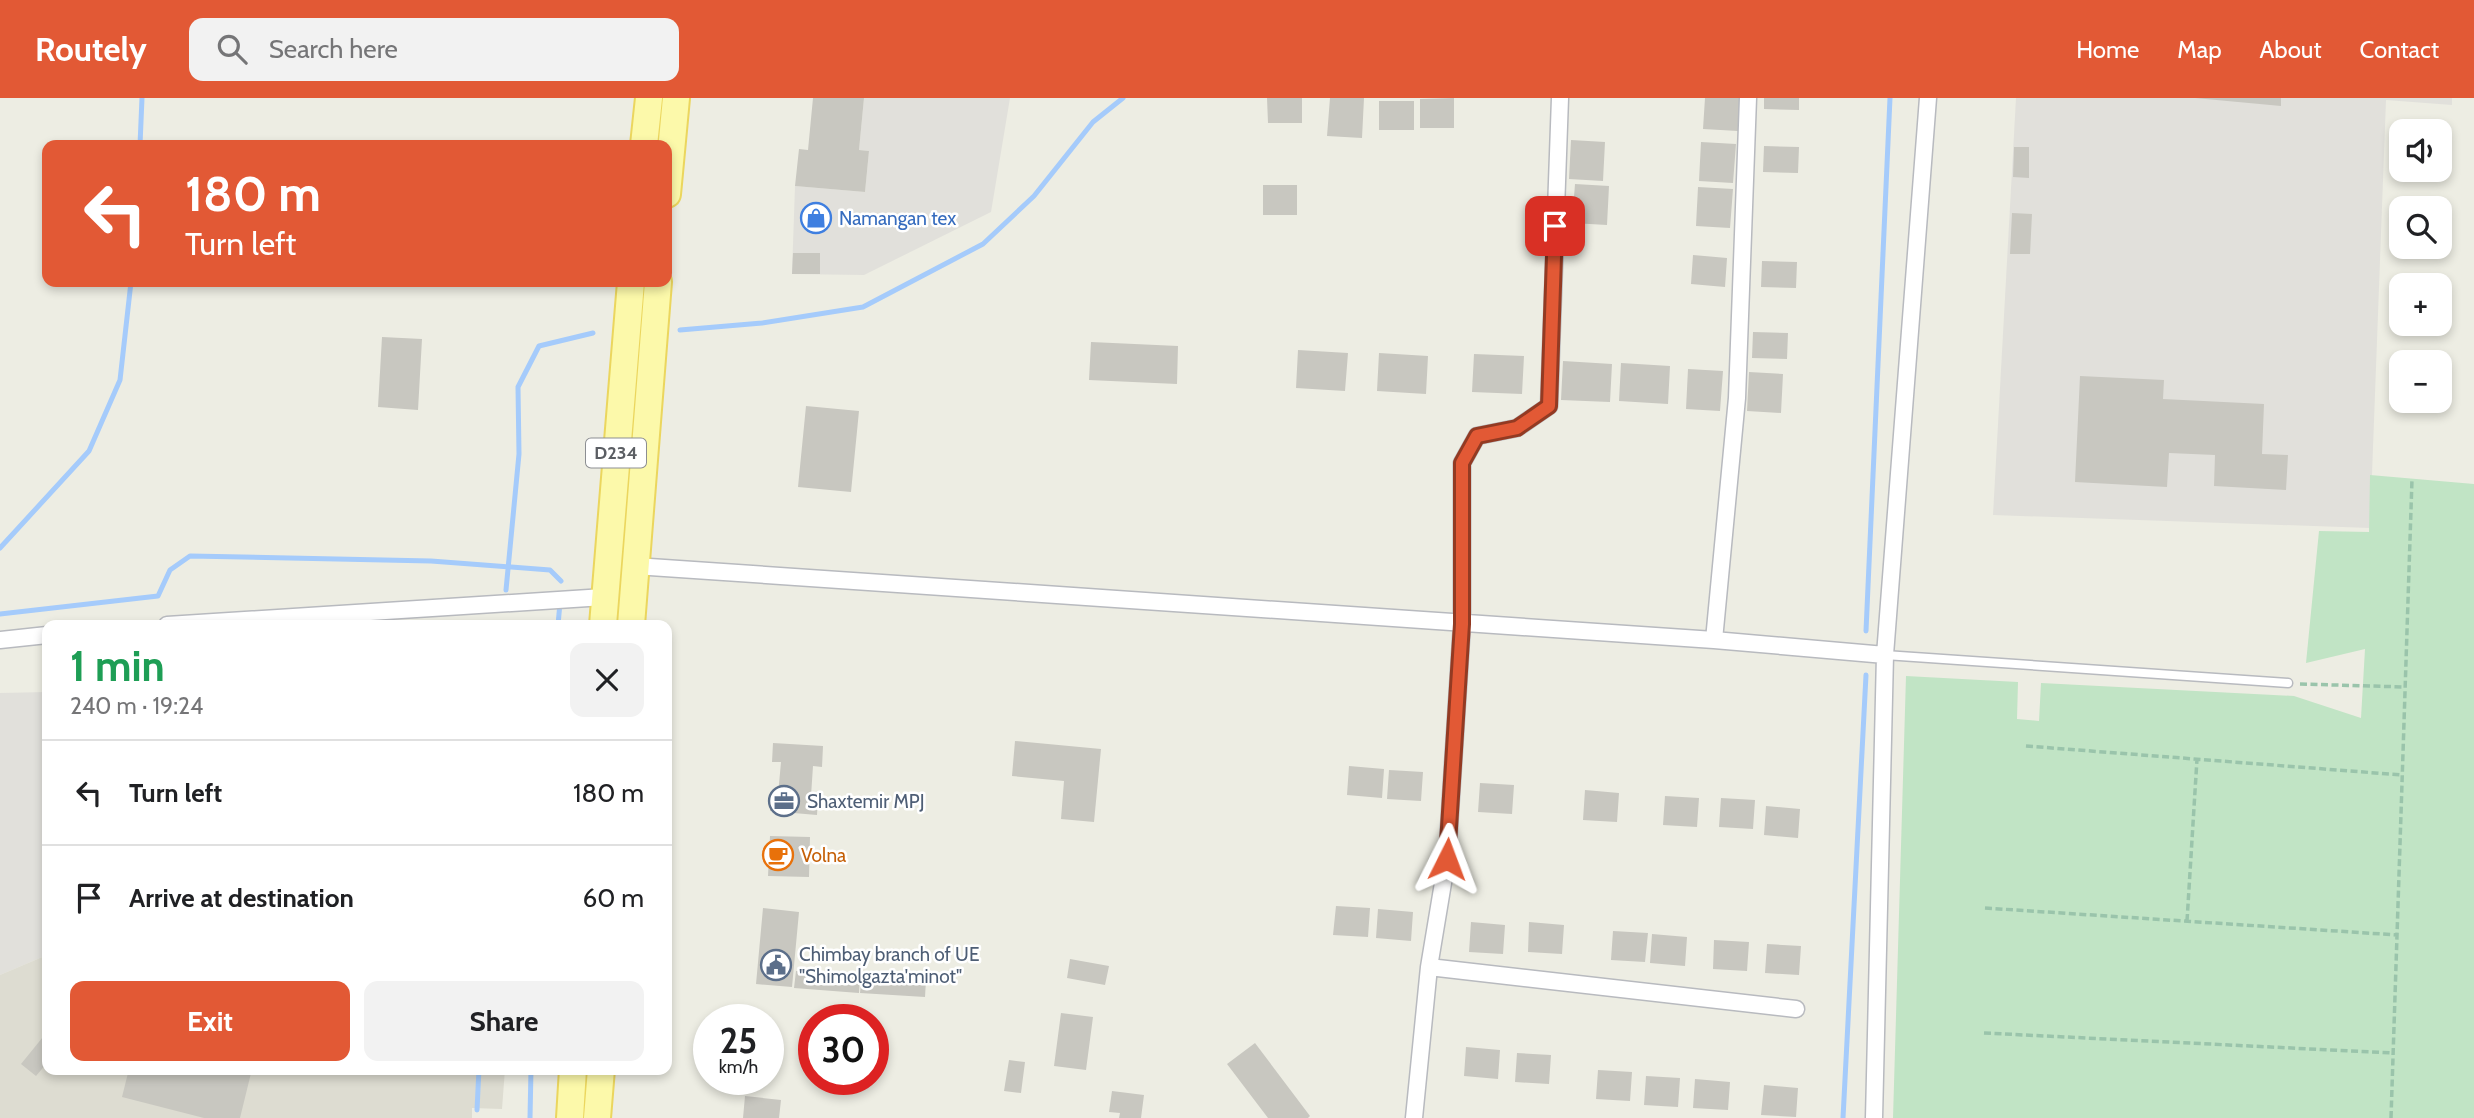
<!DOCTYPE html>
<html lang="en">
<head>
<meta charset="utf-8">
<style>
  body { margin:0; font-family:Cabin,sans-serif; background:#f2f2f2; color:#202124; height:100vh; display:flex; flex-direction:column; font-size:26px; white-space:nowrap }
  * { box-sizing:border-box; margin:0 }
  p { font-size:23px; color:#757577 }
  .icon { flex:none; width:38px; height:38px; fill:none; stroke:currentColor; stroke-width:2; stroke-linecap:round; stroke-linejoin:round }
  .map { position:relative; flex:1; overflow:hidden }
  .side { position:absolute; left:42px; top:522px; width:630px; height:455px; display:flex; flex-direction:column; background:#fff; border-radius:14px; box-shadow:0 4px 10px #0003 }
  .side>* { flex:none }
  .hud { position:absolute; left:42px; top:42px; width:630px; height:147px; border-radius:14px; box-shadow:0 4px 10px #0003; background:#e25935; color:#fff; overflow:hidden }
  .buttons { position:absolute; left:2389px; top:21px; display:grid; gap:14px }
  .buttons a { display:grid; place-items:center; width:63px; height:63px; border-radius:14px; background:#fff; box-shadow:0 4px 10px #0003; font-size:35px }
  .speed { position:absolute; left:693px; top:906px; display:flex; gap:14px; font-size:35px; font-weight:700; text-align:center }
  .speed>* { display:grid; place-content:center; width:91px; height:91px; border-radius:50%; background:#fff; box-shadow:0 4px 10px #0003; line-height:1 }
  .speed small { font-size:18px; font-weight:400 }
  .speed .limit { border:10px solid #d22; background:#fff; color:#111 }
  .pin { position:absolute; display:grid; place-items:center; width:60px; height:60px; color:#fff; margin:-30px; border-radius:14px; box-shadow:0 4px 10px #0006 }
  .me { position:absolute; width:77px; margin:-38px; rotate:3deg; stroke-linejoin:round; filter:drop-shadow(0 0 5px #0008) }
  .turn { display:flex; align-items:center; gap:24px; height:147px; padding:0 28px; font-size:32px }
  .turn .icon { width:91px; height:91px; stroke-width:2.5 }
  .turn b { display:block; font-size:49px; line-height:60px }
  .round { display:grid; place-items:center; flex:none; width:74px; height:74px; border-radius:14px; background:#f2f2f2 }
  .summary { display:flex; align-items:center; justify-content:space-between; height:119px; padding:0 28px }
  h1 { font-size:42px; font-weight:700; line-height:52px; color:#1e9e55 }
  .button { display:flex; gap:14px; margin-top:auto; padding:14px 28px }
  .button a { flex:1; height:80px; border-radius:14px; background:#e25935; color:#fff; font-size:28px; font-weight:700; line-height:80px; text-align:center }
  .button a+a { background:#f2f2f2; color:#202124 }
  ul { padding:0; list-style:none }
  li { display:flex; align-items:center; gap:21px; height:105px; padding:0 28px; border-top:2px solid #e0e0e0 }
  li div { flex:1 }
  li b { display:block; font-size:26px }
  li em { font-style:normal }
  header { display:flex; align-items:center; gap:42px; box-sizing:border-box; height:98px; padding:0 35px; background:#e25935; color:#fff }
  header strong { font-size:33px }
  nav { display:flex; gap:38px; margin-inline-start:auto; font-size:24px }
  .search { width:490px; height:63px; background:#f2f2f2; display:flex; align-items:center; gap:18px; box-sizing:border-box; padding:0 24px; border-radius:14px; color:#757577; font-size:26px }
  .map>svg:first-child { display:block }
</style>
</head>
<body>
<header>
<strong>Routely</strong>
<div class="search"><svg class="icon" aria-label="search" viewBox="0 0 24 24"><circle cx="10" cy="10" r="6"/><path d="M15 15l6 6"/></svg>Search here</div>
<nav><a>Home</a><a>Map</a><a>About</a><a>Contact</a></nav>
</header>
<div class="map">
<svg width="2474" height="1020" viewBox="0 0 2474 1020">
  <rect width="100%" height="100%" fill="#edede3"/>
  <path fill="#e1e0db" d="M864,0H1010L991,114L864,177L792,176L795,88L865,94L869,53L859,52Z
    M2016,0H2452V7L2386,2L2370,430L1993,417Z
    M47,594V857L0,877V595Z"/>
  <path fill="#dddcd1" d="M47,857V971H505L502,1011L472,1010V1020H0V877Z"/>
  <path fill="#c1e4c5" d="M2370,377L2474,386V1020H1893L1906,578L2018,584L2017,621L2039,623L2041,585L2294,598L2361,620L2365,551L2306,565L2319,433L2369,434Z"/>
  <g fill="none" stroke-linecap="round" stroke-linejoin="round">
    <path stroke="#a5cbfb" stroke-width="5" d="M140,47L142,0
      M680,232L762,225L863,209L983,146L1034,98L1093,24L1123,0
      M0,450L89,353L120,282L131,184
      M506,492L519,356L518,289L539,248L593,235
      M0,516L158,498L170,472L190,458L431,463L550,472L561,483
      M558,527L560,505
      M1866,533L1890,0
      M477,1012L479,971
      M530,1020L531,971
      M1843,1020L1866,577"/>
  </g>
  <path fill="#c8c7c0" d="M813,0H864L859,52L869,53L865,94L795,88L799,51L808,52Z
    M1267,0H1302V25H1268Z
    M1330,0H1364L1362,40L1327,38Z
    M1454,0V30H1420V1Z
    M1705,0H1740L1738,33L1703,31Z
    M1764,0H1799V12L1764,11Z
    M2195,0H2281V8Z
    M1379,3H1414V32H1379Z
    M1571,42L1605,44L1603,83L1569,81Z
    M1701,44L1736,46L1733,85L1699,83Z
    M1764,48L1799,49L1798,75L1763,74Z
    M2014,49H2029V80L2013,79Z
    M1575,86L1609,88L1607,127L1572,125Z
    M1263,87H1297V117H1263Z
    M1698,89L1733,91L1730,130L1696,128Z
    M2012,115L2032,116L2030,156H2010Z
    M793,155H820V176H792Z
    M1693,157L1727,160L1725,189L1691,186Z
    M1762,163L1797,164L1796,190L1761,189Z
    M1753,234L1788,235L1787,261L1752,260Z
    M382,239L422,241L418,312L378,309Z
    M1091,244L1178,248L1177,286L1089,282Z
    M1298,252L1348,255L1345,293L1296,290Z
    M1379,255L1428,258L1426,296L1377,293Z
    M1474,256L1524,258L1522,296L1472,294Z
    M1563,263L1612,266L1610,304L1561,302Z
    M1621,265L1670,268L1668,306L1619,303Z
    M1688,271L1723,273L1720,313L1686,311Z
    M1749,274L1783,276L1781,315L1747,313Z
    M2080,278L2164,282L2163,301L2264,306L2262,356L2288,357L2286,392L2214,388L2215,357L2169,355L2167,389L2075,384Z
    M806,308L859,313L851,394L798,389Z
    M1015,643L1101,651L1094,724L1061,721L1064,683L1012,678Z
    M773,645L823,648L822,669L813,668L811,698H818L817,717L770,713L771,697H778L781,664H772Z
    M1349,668L1384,671L1382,700L1347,697Z
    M1389,672L1423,674L1421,703L1387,701Z
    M1480,685L1514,687L1512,716L1478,714Z
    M1585,692L1619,695L1617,724L1583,722Z
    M1665,698L1699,700L1697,729L1663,727Z
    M1721,700L1755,702L1753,731L1719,729Z
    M1766,708L1800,711L1798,740L1764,737Z
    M770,738L810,739L809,779L768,778Z
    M1336,808L1370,810L1368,839L1333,837Z
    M763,810L799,814L792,889L756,886Z
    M1378,811L1413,814L1411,843L1376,840Z
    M1471,824L1505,827L1503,856L1469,854Z
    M1529,824L1564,827L1562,856L1528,854Z
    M1613,833L1648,835L1645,864L1611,862Z
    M1652,836L1687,839L1685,868L1650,865Z
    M1714,842L1749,844L1747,873L1713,871Z
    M1767,846L1801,848L1799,877L1765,875Z
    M1070,861L1109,868L1105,887L1067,880Z
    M796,873L860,877L859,895L794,890Z
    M862,877L926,882L925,899L860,895Z
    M1061,915L1093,919L1086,972L1054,968Z
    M768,928L776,929L773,964L768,963Z
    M47,934V965L36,978L21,966Z
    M1255,945L1310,1018L1308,1020H1268L1227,966Z
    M1466,949L1500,952L1498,981L1464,978Z
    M1517,955L1551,957L1549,986L1515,984Z
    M1009,962L1025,964L1021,995L1004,993Z
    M129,971H252L240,1020H204L122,999Z
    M1598,972L1632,974L1630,1003L1596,1001Z
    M1646,978L1680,980L1678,1009L1644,1007Z
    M1695,981L1730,984L1728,1012L1693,1010Z
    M1764,987L1798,990L1796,1019L1761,1017Z
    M1112,993L1144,997L1141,1020H1119L1120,1015L1109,1014Z
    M745,998L781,1002L779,1020H743Z"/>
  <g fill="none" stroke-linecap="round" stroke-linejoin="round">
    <g stroke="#b8babf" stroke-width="11">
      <path id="service" d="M1885,557L2288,585"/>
    </g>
    <g stroke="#b8babf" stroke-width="19">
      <path id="minor" d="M635,468L1714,542L1885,557
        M167,527L604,499
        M0,542L47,537
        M1714,542L1737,300L1748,0
        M1429,869L1796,911
        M1414,1020L1429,869L1447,761L1462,526V365L1477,338L1517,330L1549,308L1560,0
        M1874,1020L1885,557L1928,0"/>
    </g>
    <g stroke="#ebd65e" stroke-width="30">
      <path id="primary" d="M644,47L649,0
        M667,96L676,0
        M603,527L631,184
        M631,527L658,184
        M570,1020L573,971
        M597,1020L601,971"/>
    </g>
    <path stroke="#9ac4ab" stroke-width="3.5" stroke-dasharray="7 3.5" stroke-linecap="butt" d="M2300,586L2404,589
      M2026,648L2402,677
      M1985,810L2397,837
      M2187,823L2197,661
      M1984,935L2393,955
      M2391,1020L2412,381"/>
    <use href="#service" stroke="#fff" stroke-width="8"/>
    <use href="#minor" stroke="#fff" stroke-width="16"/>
    <use href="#primary" stroke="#fcf9aa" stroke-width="26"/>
  </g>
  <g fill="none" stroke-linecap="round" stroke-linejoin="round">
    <g stroke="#933a22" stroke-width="18">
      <path id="route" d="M1447,761L1462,526V365L1477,338L1517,330L1549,308L1555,128"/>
    </g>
    <use href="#route" stroke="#e25935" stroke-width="12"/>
  </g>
  <defs>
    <g id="shop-ring" transform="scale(1.575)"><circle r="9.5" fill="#fff" stroke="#3f7fe0" stroke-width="1.5"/><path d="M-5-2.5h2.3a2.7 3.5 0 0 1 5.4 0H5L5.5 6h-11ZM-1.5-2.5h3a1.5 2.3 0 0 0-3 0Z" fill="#3f7fe0"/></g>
    <g id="office-ring" transform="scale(1.575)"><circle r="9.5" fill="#fff" stroke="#5c6f8a" stroke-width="1.5"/><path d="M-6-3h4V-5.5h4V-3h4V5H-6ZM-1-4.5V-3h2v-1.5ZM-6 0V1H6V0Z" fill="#5c6f8a"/></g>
    <g id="cafe-ring" transform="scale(1.575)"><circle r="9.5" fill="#fff" stroke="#e8710a" stroke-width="1.5"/><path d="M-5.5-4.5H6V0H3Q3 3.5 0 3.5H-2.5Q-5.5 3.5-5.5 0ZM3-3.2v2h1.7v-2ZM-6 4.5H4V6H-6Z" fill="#e8710a"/></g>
    <g id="civic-ring" transform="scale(1.575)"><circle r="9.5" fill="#fff" stroke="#5c6f8a" stroke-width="1.5"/><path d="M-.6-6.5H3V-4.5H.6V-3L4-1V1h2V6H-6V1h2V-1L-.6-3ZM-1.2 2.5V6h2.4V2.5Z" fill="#5c6f8a"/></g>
  </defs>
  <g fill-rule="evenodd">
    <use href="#shop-ring" x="816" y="120"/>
    <use href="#office-ring" x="784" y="703"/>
    <use href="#cafe-ring" x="778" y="757"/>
    <use href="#civic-ring" x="776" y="867"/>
  </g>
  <g text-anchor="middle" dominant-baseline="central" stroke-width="5" stroke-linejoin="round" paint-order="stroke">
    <rect fill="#fff" stroke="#8c8e92" stroke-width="2" x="586" y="340.5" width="60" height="29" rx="5"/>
    <g font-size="18" font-weight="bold" fill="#5b5e63">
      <text x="616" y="355">D234</text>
    </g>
    <g font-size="19" fill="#366cbe" stroke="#fff" text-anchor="start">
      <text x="839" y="120">Namangan tex</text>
    </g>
    <g font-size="19" fill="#4e5e75" stroke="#fff" text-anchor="start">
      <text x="807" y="703">Shaxtemir MPJ</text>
      <text x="799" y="856">Chimbay branch of UE<tspan x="799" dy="22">"Shimolgazta'minot"</tspan></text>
    </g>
    <g font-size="19" fill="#c56008" stroke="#fff" text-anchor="start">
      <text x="801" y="757">Volna</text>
    </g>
  </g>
</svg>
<div class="buttons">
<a><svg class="icon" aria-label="sound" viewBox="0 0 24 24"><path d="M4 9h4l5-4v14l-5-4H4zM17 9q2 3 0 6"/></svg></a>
<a><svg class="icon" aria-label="search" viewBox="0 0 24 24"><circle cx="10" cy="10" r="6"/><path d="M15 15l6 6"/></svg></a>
<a>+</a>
<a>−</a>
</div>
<div class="speed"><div>25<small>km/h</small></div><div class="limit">30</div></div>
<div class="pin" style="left:1555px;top:128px;background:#d93025"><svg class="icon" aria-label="arrive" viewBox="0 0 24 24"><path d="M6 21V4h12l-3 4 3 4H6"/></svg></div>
<svg class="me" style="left:1447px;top:761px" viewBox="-20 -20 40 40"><path d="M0-17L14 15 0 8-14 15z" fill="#e25935" stroke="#fff" stroke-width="4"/></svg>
<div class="hud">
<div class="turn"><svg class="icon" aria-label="left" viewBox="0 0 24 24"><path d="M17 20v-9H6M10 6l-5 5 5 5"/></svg><div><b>180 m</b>Turn left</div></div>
</div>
<section class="side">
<div class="summary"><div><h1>1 min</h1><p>240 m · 19:24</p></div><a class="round"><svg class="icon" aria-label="close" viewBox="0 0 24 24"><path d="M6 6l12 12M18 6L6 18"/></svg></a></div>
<ul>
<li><svg class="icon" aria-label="left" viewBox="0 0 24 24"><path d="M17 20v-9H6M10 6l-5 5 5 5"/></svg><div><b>Turn left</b></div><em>180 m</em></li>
<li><svg class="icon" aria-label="arrive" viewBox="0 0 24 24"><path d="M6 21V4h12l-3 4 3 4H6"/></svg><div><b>Arrive at destination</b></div><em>60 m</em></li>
</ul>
<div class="button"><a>Exit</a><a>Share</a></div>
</section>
</div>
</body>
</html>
